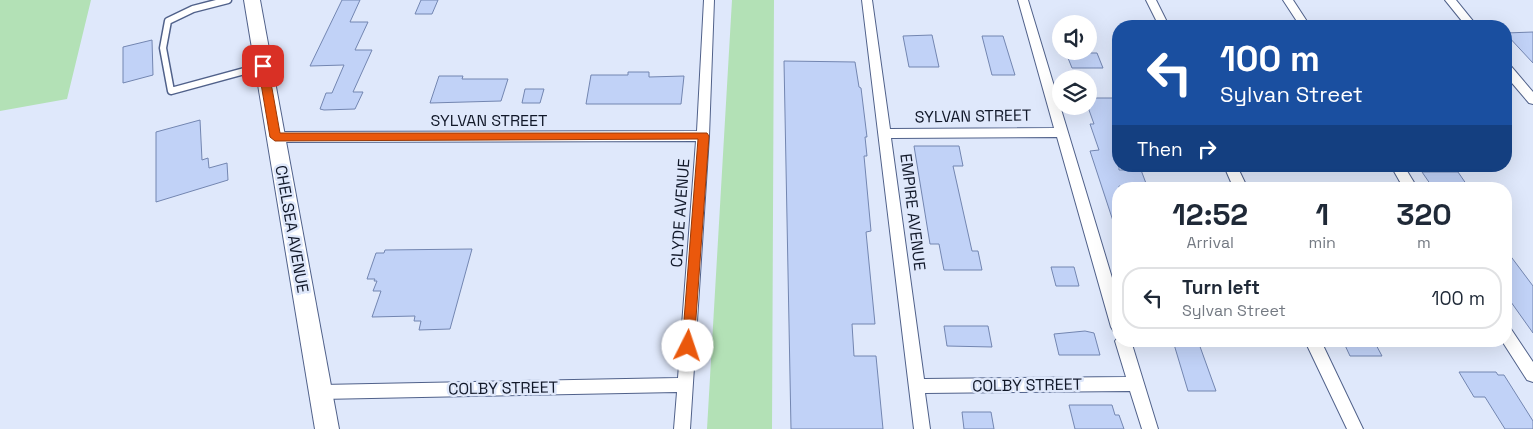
<!DOCTYPE html>
<html lang="en">
<head>
<meta charset="utf-8">
<style>
  body { margin:0; font-family:"Space Grotesk",sans-serif; background:#f6f6f7; color:#1f2937; height:100vh; display:flex; flex-direction:column; font-size:19px; white-space:nowrap }
  * { box-sizing:border-box; margin:0 }
  p { font-size:16px; color:#747a83 }
  .icon { flex:none; width:28px; height:28px; fill:none; stroke:currentColor; stroke-width:2; stroke-linecap:round; stroke-linejoin:round }
  .map { position:relative; flex:1; overflow:hidden }
  .details { position:absolute; left:1112px; top:182px; width:400px; height:165px; display:flex; flex-direction:column; background:#fff; border-radius:20px; box-shadow:0 5px 20px #0002 }
  .details>* { flex:none }
  .guide { position:absolute; left:1112px; top:20px; width:400px; height:152px; border-radius:20px; box-shadow:0 5px 20px #0002; background:#1a4fa0; color:#fff; overflow:hidden }
  .buttons { position:absolute; left:1052px; top:15px; display:grid; gap:10px }
  .buttons a { display:grid; place-items:center; width:45px; height:45px; border-radius:50%; background:#fff; box-shadow:0 5px 20px #0002; font-size:25px }
  .pin { position:absolute; display:grid; place-items:center; width:42px; height:42px; color:#fff; margin:-21px; border-radius:10px; box-shadow:0 2px 8px #0006 }
  .me { position:absolute; width:55px; margin:-28px; rotate:4deg; stroke-linejoin:round; filter:drop-shadow(0 0 4px #0008) }
  .turn { display:flex; align-items:center; gap:18px; height:105px; padding:0 25px; font-size:22px }
  .turn .icon { width:65px; height:65px; stroke-width:2.5 }
  .turn b { display:block; font-size:35px; line-height:42px }
  .then { display:flex; align-items:center; height:48px; padding:0 25px; background:#0003; gap:10px; font-size:19px }
  .eta { display:flex; justify-content:space-evenly; align-items:center; height:85px; text-align:center }
  .eta b { font-size:30px; font-weight:800; line-height:35px }
  ul { padding:0; list-style:none }
  li { display:flex; align-items:center; gap:15px; height:62px; margin:0 10px 8px; padding:0 15px; border:2px solid #e0e1e3; border-radius:20px }
  li div { flex:1 }
  li b { display:block; font-size:19px }
  li em { font-style:normal }
  .map>svg:first-child { display:block }
</style>
</head>
<body>
<div class="map">
<svg width="1533" height="429" viewBox="0 0 1533 429">
  <rect width="100%" height="100%" fill="#dfe8fb"/>
  <path fill="#b3e1b6" d="M0,0H91L67,99L0,111Z
    M732,0H774L772,429H707Z"/>
  <path fill="#c1d2f7" stroke="#7386b1" d="M342,0H360L350,22H368L355,50H372L353,92H363L355,109L324,110L320,109L326,93H332L344,65L310,66Z
    M421,0H438L432,14H415Z
    M1533,32V63L1506,34V33Z
    M932,35L939,67H909L903,36Z
    M982,36H1003L1015,75H992Z
    M152,40L153,75L123,83V47Z
    M1066,53H1097L1103,68H1072Z
    M784,61L855,62L859,87L861,88L867,137H865L867,156H864L871,231L866,232L875,324H852L854,356H876L883,429H791Z
    M628,72H649V77L684,76L681,104H586L591,75H628Z
    M439,76H463L462,79H508L501,101L430,103Z
    M525,89H544L540,103H522Z
    M1089,98H1113L1119,111V170H1141L1147,186H1119V229L1116,230L1090,151L1099,150L1090,124H1094L1089,110Z
    M200,120L202,160L208,158L209,168L227,163L228,180L156,202V132Z
    M914,146H959L963,166H953L972,251H978L982,270H944L939,244H930Z
    M1422,172H1458L1469,188H1433Z
    M472,249L450,329L419,330L421,321H414L415,316L372,317L381,291H373L377,281H374L375,279H367L376,253H384L385,250Z
    M1506,250L1533,286V333L1506,295Z
    M1051,267H1074L1079,286H1056Z
    M944,326H988L992,347L947,346Z
    M1085,331L1094,333L1100,355H1059L1054,334Z
    M1173,341H1198L1216,391H1188Z
    M1343,341H1374L1382,356H1350Z
    M1459,372H1496L1498,375H1504L1533,421V429H1505L1485,397H1474Z
    M1069,405H1112L1115,415H1119L1124,429H1075Z
    M962,412H991L994,429H964Z"/>
  <g fill="none" stroke-linecap="round" stroke-linejoin="round">
    <g stroke="#50618a" stroke-width="9">
      <path id="service" d="M228,0L193,9L168,21L163,48L171,91L263,66"/>
    </g>
    <g stroke="#50618a" stroke-width="2">
      <path id="minor" d="M704,0H714L709,136L690,429H674L677,392L321,399L315,397L313,392L315,387L321,385L678,378L696,141L275,142L271,140L269,137L271,134L275,132L697,131Z
        M862,0H872L890,129L1054,128L1018,0H1028L1119,301V333L1114,332L1111,327L1057,137L891,138L924,379L1126,377L1115,341L1119,336V341H1131L1158,429H1142L1130,391L925,393L930,429H914Z
        M1146,0H1156L1169,26H1159Z
        M1283,0H1293L1310,26H1300Z
        M1445,0H1456L1477,26H1466Z
        M1506,64L1510,65L1533,92V104L1529,103L1506,76Z
        M1224,166H1237L1248,189H1234Z
        M1391,166H1404L1418,189H1404Z
        M1506,327L1511,329L1533,362V382L1527,380L1502,341H1506Z
        M1305,341H1321L1363,429H1347Z"/>
    </g>
    <g stroke="#50618a" stroke-width="2">
      <path id="secondary" d="M244,0H260L339,429H315Z"/>
    </g>
    <use href="#service" stroke="#fff" stroke-width="6"/>
    <use href="#minor" fill="#fff" fill-rule="evenodd"/>
    <use href="#secondary" fill="#fff" fill-rule="evenodd"/>
  </g>
  <path fill="#ea580c" stroke="#983908" d="M263,63L268,66L280,133H707L709,136L694,346L693,350L688,352L683,350L682,346L698,139L275,141L270,137L258,66Z"/>
  <g text-anchor="middle" dominant-baseline="central" stroke-width="5" stroke-linejoin="round" paint-order="stroke">
    <g font-size="16" fill="#111829" stroke="#dfe8fb">
      <text transform="translate(973 116) rotate(-1)">SYLVAN STREET</text>
      <text x="489" y="120">SYLVAN STREET</text>
      <text transform="translate(913 212) rotate(83)">EMPIRE AVENUE</text>
      <text transform="translate(680 213) rotate(-86)">CLYDE AVENUE</text>
      <text transform="translate(292 229) rotate(80)">CHELSEA AVENUE</text>
      <text transform="translate(1027 385) rotate(-1)">COLBY STREET</text>
      <text transform="translate(503 388) rotate(-1)">COLBY STREET</text>
    </g>
  </g>
</svg>
<div class="buttons">
<a><svg class="icon" aria-label="sound" viewBox="0 0 24 24"><path d="M4 9h4l5-4v14l-5-4H4zM17 9q2 3 0 6"/></svg></a>
<a><svg class="icon" aria-label="layers" viewBox="0 0 24 24"><path d="M12 4l9 5-9 5-9-5zM3 14l9 5 9-5"/></svg></a>
</div>
<div class="pin" style="left:263px;top:66px;background:#d93025"><svg class="icon" aria-label="arrive" viewBox="0 0 24 24"><path d="M6 21V4h12l-3 4 3 4H6"/></svg></div>
<svg class="me" style="left:688px;top:346px" viewBox="-20 -20 40 40"><circle r="19" fill="#fff"/><path d="M0-13L10 11 0 6-10 11z" fill="#ea580c"/></svg>
<div class="guide">
<div class="turn"><svg class="icon" aria-label="left" viewBox="0 0 24 24"><path d="M17 20v-9H6M10 6l-5 5 5 5"/></svg><div><b>100 m</b>Sylvan Street</div></div>
<div class="then">Then<svg class="icon" aria-label="right" viewBox="0 0 24 24"><path d="M7 20v-9h11M14 6l5 5-5 5"/></svg></div>
</div>
<section class="details">
<div class="eta">
<div><b>12:52</b><p>Arrival</p></div>
<div><b>1</b><p>min</p></div>
<div><b>320</b><p>m</p></div>
</div>
<ul>
<li><svg class="icon" aria-label="left" viewBox="0 0 24 24"><path d="M17 20v-9H6M10 6l-5 5 5 5"/></svg><div><b>Turn left</b><p>Sylvan Street</p></div><em>100 m</em></li>
</ul>
</section>
</div>
</body>
</html>
